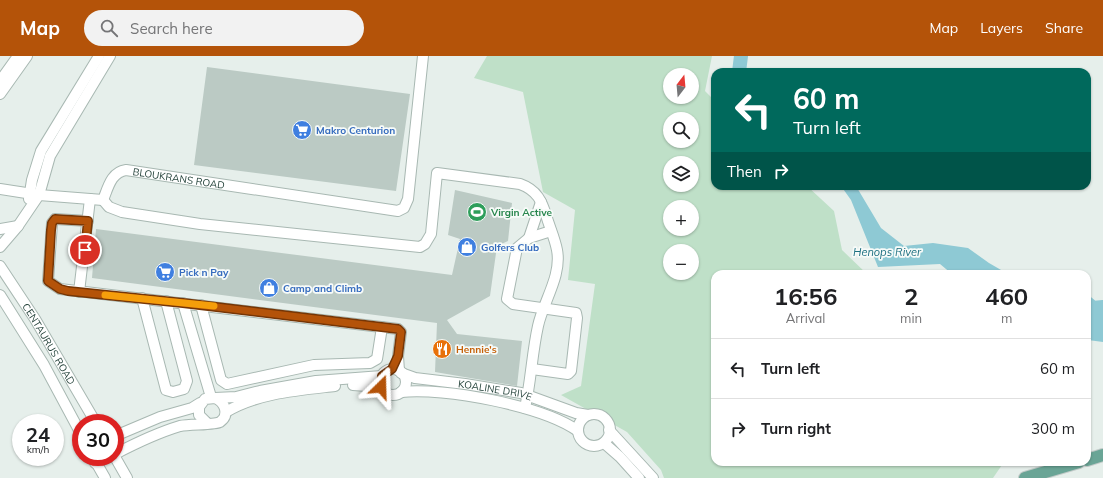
<!DOCTYPE html>
<html lang="en">
<head>
<meta charset="utf-8">
<style>
  body { margin:0; font-family:Mulish,sans-serif; background:#f2f2f2; color:#202124; height:100vh; display:flex; flex-direction:column; font-size:15px; white-space:nowrap }
  * { box-sizing:border-box; margin:0 }
  p { font-size:13px; color:#757577 }
  .icon { flex:none; width:22px; height:22px; fill:none; stroke:currentColor; stroke-width:2; stroke-linecap:round; stroke-linejoin:round }
  .map { position:relative; flex:1; overflow:hidden }
  .side { position:absolute; left:711px; top:214px; width:380px; height:196px; display:flex; flex-direction:column; background:#fff; border-radius:12px; box-shadow:0 1px 3px #0004 }
  .side>* { flex:none }
  .top-card { position:absolute; left:711px; top:12px; width:380px; height:122px; border-radius:12px; box-shadow:0 1px 3px #0004; background:#00695c; color:#fff; overflow:hidden }
  .needle { width:26px; rotate:16deg }
  .controls { position:absolute; left:663px; top:12px; display:grid; gap:8px }
  .controls a { display:grid; place-items:center; width:36px; height:36px; border-radius:50%; background:#fff; box-shadow:0 1px 3px #0004; font-size:20px }
  .speed { position:absolute; left:12px; top:358px; display:flex; gap:8px; font-size:20px; font-weight:700; text-align:center }
  .speed>* { display:grid; place-content:center; width:52px; height:52px; border-radius:50%; background:#fff; box-shadow:0 1px 3px #0004; line-height:1 }
  .speed small { font-size:10px; font-weight:400 }
  .speed .limit { border:6px solid #d22; background:#fff; color:#111 }
  .pin { position:absolute; display:grid; place-items:center; width:34px; height:34px; color:#fff; margin:-17px; border:2px solid #fff; border-radius:50%; box-shadow:0 1px 4px #0007 }
  .me { position:absolute; width:44px; margin:-22px; rotate:22deg; stroke-linejoin:round; filter:drop-shadow(0 0 3px #0008) }
  .turn { display:flex; align-items:center; gap:14px; height:84px; padding:0 16px; font-size:18px }
  .turn .icon { width:52px; height:52px; stroke-width:2.5 }
  .turn b { display:block; font-size:28px; line-height:34px }
  .then { display:flex; align-items:center; height:38px; padding:0 16px; background:#0003; gap:8px; font-size:15px }
  .eta { display:flex; justify-content:space-evenly; align-items:center; height:68px; text-align:center }
  .eta b { font-size:24px; font-weight:700; line-height:28px }
  ul { padding:0; list-style:none }
  li { display:flex; align-items:center; gap:12px; height:60px; padding:0 16px; border-top:1px solid #e0e0e0 }
  li div { flex:1 }
  li b { display:block; font-size:15px }
  li em { font-style:normal }
  header { display:flex; align-items:center; gap:24px; box-sizing:border-box; height:56px; padding:0 20px; background:#b45309; color:#fff }
  header strong { font-size:19px }
  nav { display:flex; gap:22px; margin-inline-start:auto; font-size:14px }
  .search { width:280px; height:36px; background:#f2f2f2; display:flex; align-items:center; gap:10px; box-sizing:border-box; padding:0 14px; border-radius:22px; color:#757577; font-size:15px }
  .map>svg:first-child { display:block }
</style>
</head>
<body>
<header>
<strong>Map</strong>
<div class="search"><svg class="icon" aria-label="search" viewBox="0 0 24 24"><circle cx="10" cy="10" r="6"/><path d="M15 15l6 6"/></svg>Search here</div>
<nav><a>Map</a><a>Layers</a><a>Share</a></nav>
</header>
<div class="map">
<svg width="1103" height="422" viewBox="0 0 1103 422">
  <rect width="100%" height="100%" fill="#e6efeb"/>
  <path fill="#bfe0c8" fill-rule="evenodd" d="M487,0H712L705,35L715,45V130H807L834,155L842,194L867,218H715V406H1004L993,422H664L661,414L627,376L561,339L581,330L595,228L568,224L575,154L543,136L523,36L474,22ZM670,19H692V41H670ZM670,63H692V85H670ZM670,107H692V129H670ZM670,151H692V173H670ZM670,195H692V217H670Z"/>
  <path fill="#8ec9d4" d="M841,130H856L881,172L904,190L933,187L968,192L989,207L1008,218H952L940,208L878,211L851,144Z
    M1087,247L1093,252L1103,251V286L1088,284L1087,281Z"/>
  <g fill="none" stroke-linecap="round" stroke-linejoin="round">
    <path stroke="#8ec9d4" stroke-width="14" d="M739,16L741,0
      M1087,247L1093,252L1103,251"/>
  </g>
  <path fill="#bbcac4" d="M207,11L410,38L396,135L194,109Z
    M455,134L512,147L508,185L497,190L490,240L447,264L457,278L522,285L517,330L435,316L437,267L92,222L96,173L452,219L460,183L448,179Z"/>
  <g fill="none" stroke-linecap="round" stroke-linejoin="round">
    <g stroke="#a8b8b2" stroke-width="12">
      <g id="minor">
        <path d="M0,25L18,0"/>
        <path d="M0,38L27,0"/>
        <path id="s1" d="M0,133L39,139L103,144C108,132 111,116 126,114L398,155L404,152L408,143L423,0"/>
        <path d="M29,143L32,124L41,95L99,0"/>
        <path d="M103,144L109,151L122,156L200,168L420,191L425,188L431,178L437,117L520,128C537,134 542,145 547,162C550,172 555,183 557,194C562,220 543,246 538,270C532,297 531,325 525,352"/>
        <path d="M88,165L55,163L52,167L48,225L60,233L398,273L401,276L398,300L399,315"/>
        <path d="M0,173L18,170"/>
        <path d="M529,182L541,146"/>
        <path d="M0,191L18,170L39,139L50,100L110,0"/>
        <path id="s2" d="M0,210L35,263L96,367"/>
        <path d="M79,236L90,143"/>
        <path d="M0,239L44,309L81,378"/>
        <path d="M142,242L165,330L166,334L173,336L184,333L187,325L166,245"/>
        <path d="M183,247L211,341"/>
        <path d="M201,249L221,324L227,328L314,309L370,307L377,303L382,271"/>
        <path d="M532,313L568,318L571,315L577,262L576,257L513,248L507,243L517,192L529,182L551,175"/>
        <circle cx="393" cy="326" r="13"/>
        <path id="s3" d="M401,317L415,322L465,328L521,337L576,357L588,359"/>
        <path d="M353,329L381,331"/>
        <path d="M401,336C444,331 543,350 578,375"/>
        <path d="M215,342L236,341L260,335L316,325L382,320"/>
        <path d="M226,356C257,337 300,334 335,330"/>
        <circle cx="594" cy="374" r="16"/>
        <path d="M609,374L653,422"/>
        <path d="M115,380L160,361L192,352L200,347"/>
        <path d="M604,387L620,401L639,422"/>
        <path d="M115,398C136,387 157,377 180,370C190,368 215,369 220,366C230,359 225,346 215,342L205,343L199,351V359L207,367"/>
        <path d="M93,401L105,422"/>
        <path d="M115,401L127,422"/>
        <path d="M95,407L109,401"/>
      </g>
    </g>
    <g stroke="#c2cac8" stroke-width="14">
      <path id="major" d="M1087,404L1103,399
        M1025,422L1079,406"/>
    </g>
    <use href="#minor" stroke="#fff" stroke-width="10"/>
    <use href="#major" stroke="#6aa596" stroke-width="12"/>
  </g>
  <g fill="none" stroke-linecap="round" stroke-linejoin="round">
    <g stroke="#753606" stroke-width="10">
      <path id="route" d="M85,194L88,165L55,163L52,167L51,174L48,225L60,233L68,235L183,247L398,273L401,276L398,300L392,313L382,320L381,331"/>
    </g>
    <use href="#route" stroke="#b45309" stroke-width="7"/>
    <path stroke="#f59e0b" stroke-width="7" d="M105,239L214,250"/>
  </g>
  <defs>
    <g id="supermarket-disc" transform="scale(1)"><circle r="9.5" fill="#3f7fe0" stroke="#f7fbf9"/><path d="M-6-5.5h2.5l.6 2H6L4.5 2H-2.5L-4.4-4H-6ZM-1.5 3.2a1.3 1.3 0 1 0 .1 0ZM3 3.2a1.3 1.3 0 1 0 .1 0Z" fill="#fff"/></g>
    <g id="stadium-disc" transform="scale(1)"><circle r="9.5" fill="#2e9e5b" stroke="#f7fbf9"/><path d="M0-5a6.5 5 0 1 0 0 10a6.5 5 0 1 0 0-10ZM-3.5-1.8h7v3.6h-7Z" fill="#fff"/></g>
    <g id="shop-disc" transform="scale(1)"><circle r="9.5" fill="#3f7fe0" stroke="#f7fbf9"/><path d="M-5-2.5h2.3a2.7 3.5 0 0 1 5.4 0H5L5.5 6h-11ZM-1.5-2.5h3a1.5 2.3 0 0 0-3 0Z" fill="#fff"/></g>
    <g id="restaurant-disc" transform="scale(1)"><circle r="9.5" fill="#e8710a" stroke="#f7fbf9"/><path d="M-5-6h1v4h1v-4h1v4h1v-4h1v5L-1.5 .5V6h-2V.5L-5-1ZM5-6V6H3V1.5H1.5Q1.5-4 5-6Z" fill="#fff"/></g>
  </defs>
  <g fill-rule="evenodd">
    <use href="#supermarket-disc" x="302" y="74"/>
    <use href="#stadium-disc" x="477" y="156"/>
    <use href="#shop-disc" x="467" y="191"/>
    <use href="#supermarket-disc" x="165" y="216"/>
    <use href="#shop-disc" x="269" y="232"/>
    <use href="#restaurant-disc" x="442" y="293"/>
  </g>
  <g text-anchor="middle" dominant-baseline="central" stroke-width="3.5" stroke-linejoin="round" paint-order="stroke">
    <g font-size="10" font-weight="bold" fill="#366cbe" stroke="#f7fbf9" text-anchor="start">
      <text x="316" y="74">Makro Centurion</text>
      <text x="481" y="191">Golfers Club</text>
      <text x="179" y="216">Pick n Pay</text>
      <text x="283" y="232">Camp and Climb</text>
    </g>
    <g font-size="10" fill="#24423a" stroke="#f7fbf9">
      <text stroke="none"><textPath href="#s1" startOffset="197">BLOUKRANS ROAD</textPath></text>
      <text stroke="none"><textPath href="#s2" startOffset="92">CENTAURUS ROAD</textPath></text>
      <text stroke="none"><textPath href="#s3" startOffset="96">KOALINE DRIVE</textPath></text>
    </g>
    <g font-size="10" font-weight="bold" fill="#27864d" stroke="#f7fbf9" text-anchor="start">
      <text x="491" y="156">Virgin Active</text>
    </g>
    <g font-size="10" font-weight="bold" fill="#c56008" stroke="#f7fbf9" text-anchor="start">
      <text x="456" y="293">Hennie's</text>
    </g>
    <g font-size="11" font-style="italic" fill="#1c6f80" stroke="#f7fbf9">
      <text x="887" y="196">Henops River</text>
    </g>
  </g>
</svg>
<div class="controls">
<a><svg class="needle" viewBox="-14 -14 28 28"><path d="M0-13l5 13h-10z" fill="#e53935"/><path d="M0 13l5-13h-10z" fill="#757577"/></svg></a>
<a><svg class="icon" aria-label="search" viewBox="0 0 24 24"><circle cx="10" cy="10" r="6"/><path d="M15 15l6 6"/></svg></a>
<a><svg class="icon" aria-label="layers" viewBox="0 0 24 24"><path d="M12 4l9 5-9 5-9-5zM3 14l9 5 9-5"/></svg></a>
<a>+</a>
<a>−</a>
</div>
<div class="speed"><div>24<small>km/h</small></div><div class="limit">30</div></div>
<div class="pin" style="left:85px;top:194px;background:#d93025"><svg class="icon" aria-label="arrive" viewBox="0 0 24 24"><path d="M6 21V4h12l-3 4 3 4H6"/></svg></div>
<svg class="me" style="left:381px;top:331px" viewBox="-20 -20 40 40"><path d="M0-17L14 15 0 8-14 15z" fill="#b45309" stroke="#fff" stroke-width="4"/></svg>
<div class="top-card">
<div class="turn"><svg class="icon" aria-label="left" viewBox="0 0 24 24"><path d="M17 20v-9H6M10 6l-5 5 5 5"/></svg><div><b>60 m</b>Turn left</div></div>
<div class="then">Then<svg class="icon" aria-label="right" viewBox="0 0 24 24"><path d="M7 20v-9h11M14 6l5 5-5 5"/></svg></div>
</div>
<section class="side">
<div class="eta">
<div><b>16:56</b><p>Arrival</p></div>
<div><b>2</b><p>min</p></div>
<div><b>460</b><p>m</p></div>
</div>
<ul>
<li><svg class="icon" aria-label="left" viewBox="0 0 24 24"><path d="M17 20v-9H6M10 6l-5 5 5 5"/></svg><div><b>Turn left</b></div><em>60 m</em></li>
<li><svg class="icon" aria-label="right" viewBox="0 0 24 24"><path d="M7 20v-9h11M14 6l5 5-5 5"/></svg><div><b>Turn right</b></div><em>300 m</em></li>
</ul>
</section>
</div>
</body>
</html>
